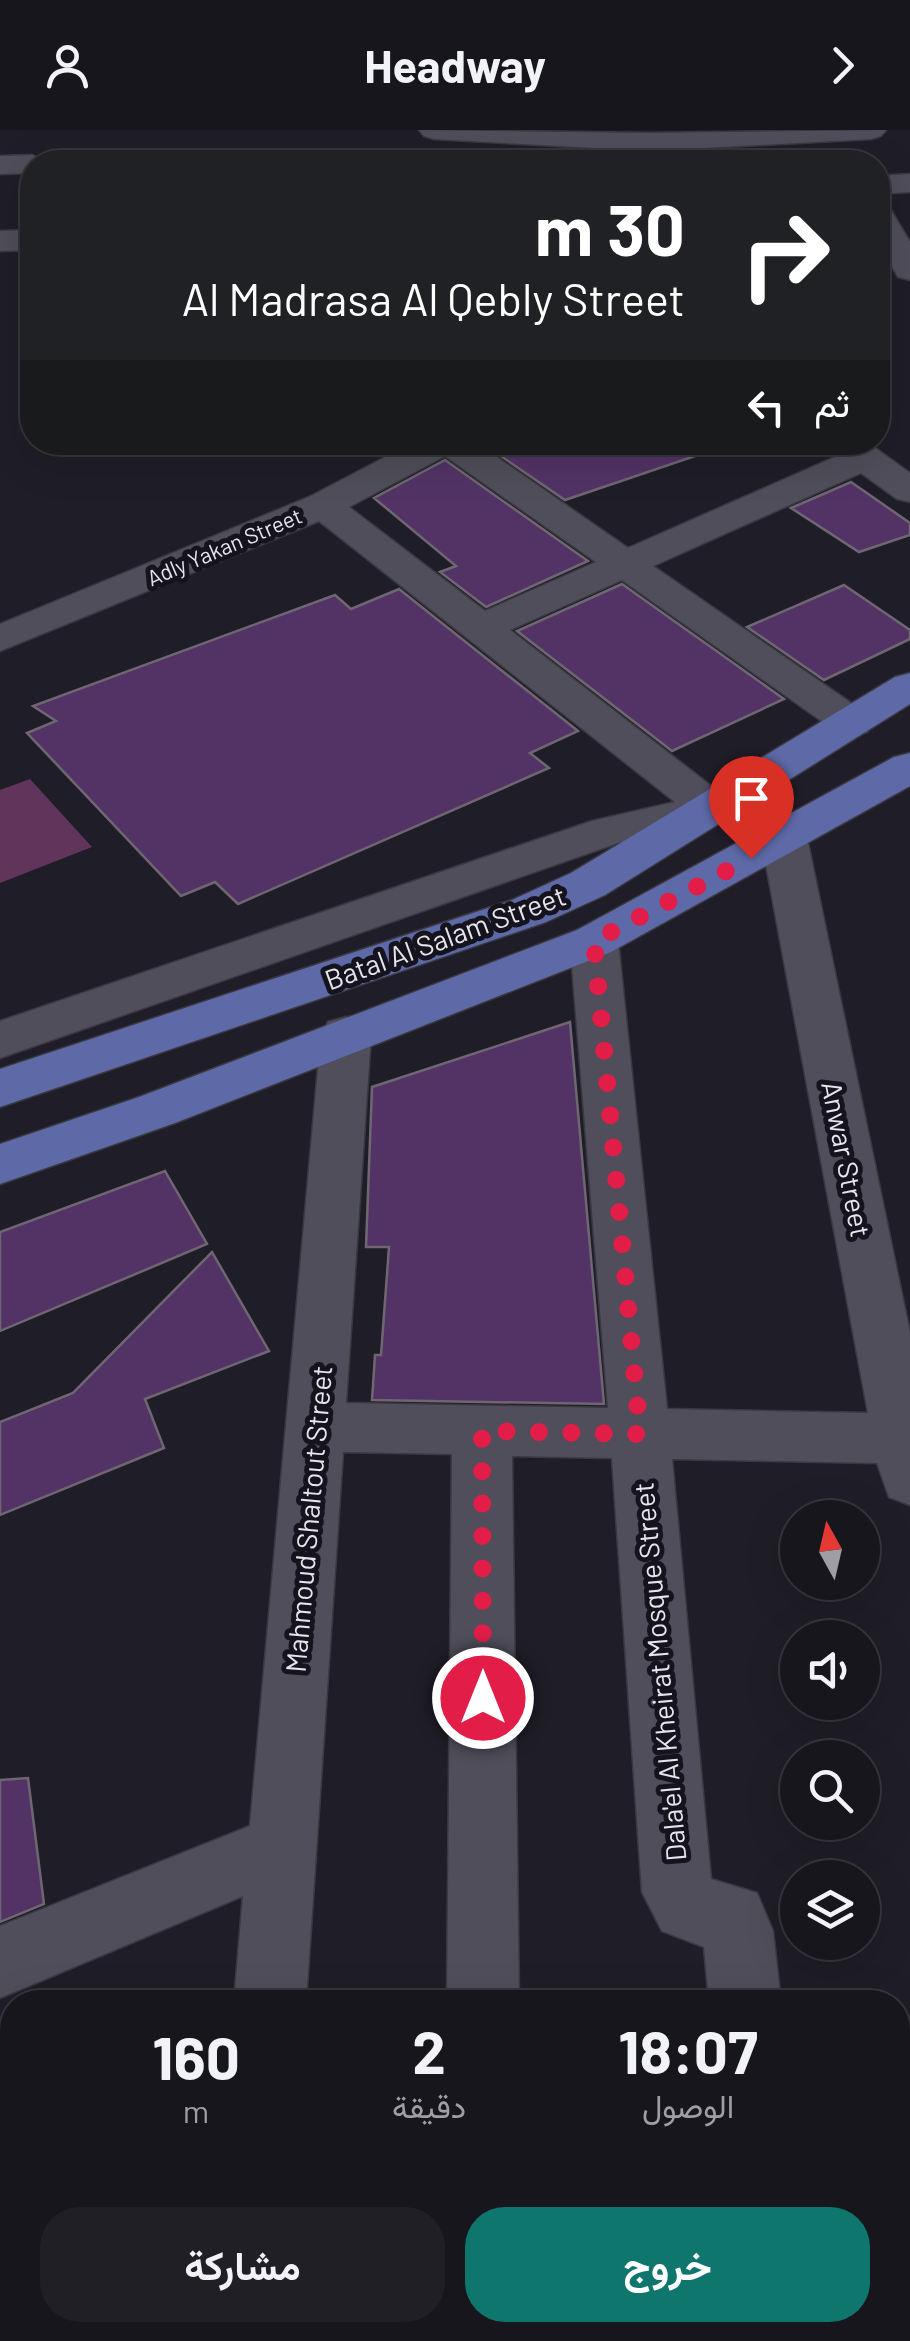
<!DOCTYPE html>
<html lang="ar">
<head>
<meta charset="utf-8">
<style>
  body { margin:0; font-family:Barlow,Vazirmatn,sans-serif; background:#201f26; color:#f1f3f6; direction:rtl; height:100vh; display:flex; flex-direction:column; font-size:38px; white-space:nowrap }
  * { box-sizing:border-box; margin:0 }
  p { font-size:32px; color:#9e9fa4 }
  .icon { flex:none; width:55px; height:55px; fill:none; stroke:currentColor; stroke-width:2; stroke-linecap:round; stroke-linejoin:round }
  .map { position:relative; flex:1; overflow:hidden; direction:ltr }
  .sheet { position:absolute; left:0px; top:1860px; width:910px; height:352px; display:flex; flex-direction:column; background:#17161d; border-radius:40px 40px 0 0; box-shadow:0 10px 40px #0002,0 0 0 2px #36353b; direction:rtl }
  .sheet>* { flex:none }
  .banner { position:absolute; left:20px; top:20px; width:870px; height:305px; border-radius:40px; box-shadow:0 10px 40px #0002,0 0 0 2px #36353b; direction:rtl; background:#202124; color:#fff; overflow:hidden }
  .needle { width:65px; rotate:352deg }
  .buttons { position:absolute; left:780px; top:1370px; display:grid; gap:20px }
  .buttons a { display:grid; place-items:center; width:100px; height:100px; border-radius:50%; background:#17161d; box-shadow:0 10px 40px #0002,0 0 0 2px #36353b; font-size:50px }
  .pin { position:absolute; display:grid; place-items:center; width:85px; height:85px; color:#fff; margin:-102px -42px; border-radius:50% 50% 50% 0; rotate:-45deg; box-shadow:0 0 10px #0007 }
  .pin .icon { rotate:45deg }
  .me { position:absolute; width:110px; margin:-55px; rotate:0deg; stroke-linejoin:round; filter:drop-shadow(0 0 8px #0008) }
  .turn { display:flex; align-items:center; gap:35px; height:210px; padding:0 40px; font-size:45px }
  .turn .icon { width:130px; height:130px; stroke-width:2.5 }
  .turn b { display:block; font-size:70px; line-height:85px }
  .then { display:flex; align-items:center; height:95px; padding:0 40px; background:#0003; gap:20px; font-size:38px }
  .eta { display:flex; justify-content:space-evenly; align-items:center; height:170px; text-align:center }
  .eta b { font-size:60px; font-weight:700; line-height:70px }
  .button { display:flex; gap:20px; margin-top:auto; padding:20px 40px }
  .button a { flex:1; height:115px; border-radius:40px; background:#0f766e; color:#fff; font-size:40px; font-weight:700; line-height:115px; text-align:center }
  .button a+a { background:#201f26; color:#f1f3f6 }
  header { display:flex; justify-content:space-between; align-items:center; height:130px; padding:0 40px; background:#17161d; font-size:45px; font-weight:700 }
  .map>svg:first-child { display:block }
</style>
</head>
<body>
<header><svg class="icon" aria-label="forward" viewBox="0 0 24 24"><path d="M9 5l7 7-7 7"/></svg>Headway<svg class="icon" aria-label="person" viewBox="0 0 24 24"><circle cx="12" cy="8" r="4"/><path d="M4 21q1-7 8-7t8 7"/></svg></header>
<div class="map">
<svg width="910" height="2211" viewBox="0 0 910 2211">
  <rect width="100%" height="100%" fill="#1f1d27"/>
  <path fill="#60345b" d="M30,649L92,717L0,753V660Z"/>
  <path fill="#533366" stroke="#6e6772" stroke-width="2.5" d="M518,312H711L713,320L565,370L495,322Z
    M445,330L588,431L486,477L440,442L456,436L374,368Z
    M851,352L910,393V405L859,422L791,378Z
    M622,454L784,569L672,621L517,501Z
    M844,455L910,500V509L824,550L747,497Z
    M399,459L578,601L530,623L549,638L238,774L215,752L181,766L27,603L56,591L33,576L335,465L351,479Z
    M570,892L604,1274L372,1270L375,1225H381L389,1117H366L372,957Z
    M165,1041L207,1114L0,1201V1102Z
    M212,1122L269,1221L145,1269L164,1318L0,1385V1292L73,1263Z
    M28,1648L44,1774L0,1792V1650Z"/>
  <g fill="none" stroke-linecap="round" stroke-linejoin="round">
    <g stroke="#3a3841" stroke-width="3">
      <path id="minor" d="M419,0L649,3L886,0L881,6L871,9L649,21L434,9L424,6Z
        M200,23H293L304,26L308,32H185L189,26Z
        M32,25L46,32H32V43L0,44V26Z
        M910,44V62L878,64V46Z
        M878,75L889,77L910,112V150L898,147L878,111Z
        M32,100V120L0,121V101Z
        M414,312H475L628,418L837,326L824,312H867L910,343V372L897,369L861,343L653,436L867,584L874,593L867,602L852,606L837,602L622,450L510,500L728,669L735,679L728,689L618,713L0,928V891L592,691L675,672L319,391L0,521V494L309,367ZM445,326L596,432L485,481L349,377Z
        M784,693L800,698L807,708L910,1203V1375L889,1367L877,1333L672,1329L711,1749L757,1763L773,1801L781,1872H709L704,1817L662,1801L642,1762L612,1328L512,1326L519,1872H447L452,1324L343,1322L306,1872H234L243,1766L0,1868V1796L250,1696L321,905L328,892L346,887L364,892L371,905L346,1273L608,1278L570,811L577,800L594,795L611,800L618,811L667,1279L868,1283L761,708L768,698Z
        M204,2200H284L283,2211H203Z
        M740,2200H820L821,2211H741Z"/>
    </g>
    <g stroke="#3a3841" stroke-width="3">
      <path id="major" d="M910,543V574L605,765L546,792L0,977V939L512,770L571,743L895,547Z
        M910,623V656L611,822L175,993L0,1054V1014L139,967L577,800L894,627Z"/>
    </g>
    <use href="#minor" fill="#4f4e5a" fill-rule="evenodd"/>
    <use href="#major" fill="#5e6aa8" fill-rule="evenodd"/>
  </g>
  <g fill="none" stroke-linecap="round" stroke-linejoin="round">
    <path stroke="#e11d48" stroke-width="18" stroke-dasharray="0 32.4" d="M483,1568L482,1301L640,1304L594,811L751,728"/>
  </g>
  <g text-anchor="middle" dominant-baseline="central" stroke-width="10" stroke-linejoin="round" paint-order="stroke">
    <g font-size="22" fill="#e6e5ed" stroke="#15141e">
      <text transform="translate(224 416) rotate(-23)">Adly Yakan Street</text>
    </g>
    <g font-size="28" fill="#e6e5ed" stroke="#15141e">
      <text transform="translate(445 807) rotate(-20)">Batal Al Salam Street</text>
      <text transform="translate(847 1029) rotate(79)">Anwar Street</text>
      <text transform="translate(308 1389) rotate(-85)">Mahmoud Shaltout Street</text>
      <text transform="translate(659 1542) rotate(-95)">Dala'el Al Kheirat Mosque Street</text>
    </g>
  </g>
</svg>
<div class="buttons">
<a><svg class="needle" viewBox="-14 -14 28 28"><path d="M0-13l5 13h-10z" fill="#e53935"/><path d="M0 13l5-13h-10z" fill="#9e9fa4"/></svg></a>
<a><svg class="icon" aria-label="sound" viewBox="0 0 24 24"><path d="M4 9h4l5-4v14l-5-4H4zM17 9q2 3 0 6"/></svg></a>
<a><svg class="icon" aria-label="search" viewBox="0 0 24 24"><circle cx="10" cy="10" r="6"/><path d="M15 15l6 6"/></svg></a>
<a><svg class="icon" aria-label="layers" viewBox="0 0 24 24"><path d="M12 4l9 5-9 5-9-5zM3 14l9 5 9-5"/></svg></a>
</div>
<div class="pin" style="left:751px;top:728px;background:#d93025"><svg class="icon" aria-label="arrive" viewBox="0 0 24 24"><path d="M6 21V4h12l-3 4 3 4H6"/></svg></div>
<svg class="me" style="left:483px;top:1568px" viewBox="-20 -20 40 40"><circle r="17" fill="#e11d48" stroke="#fff" stroke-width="3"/><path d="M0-11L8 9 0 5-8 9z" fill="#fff"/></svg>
<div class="banner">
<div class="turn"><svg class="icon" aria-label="right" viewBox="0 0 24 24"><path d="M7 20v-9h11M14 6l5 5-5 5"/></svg><div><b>30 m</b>Al Madrasa Al Qebly Street</div></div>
<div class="then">ثم<svg class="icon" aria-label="left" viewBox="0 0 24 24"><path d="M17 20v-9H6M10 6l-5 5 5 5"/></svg></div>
</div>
<section class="sheet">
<div class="eta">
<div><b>18:07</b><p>الوصول</p></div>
<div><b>2</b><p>دقيقة</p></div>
<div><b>160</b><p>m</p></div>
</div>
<div class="button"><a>خروج</a><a>مشاركة</a></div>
</section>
</div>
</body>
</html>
